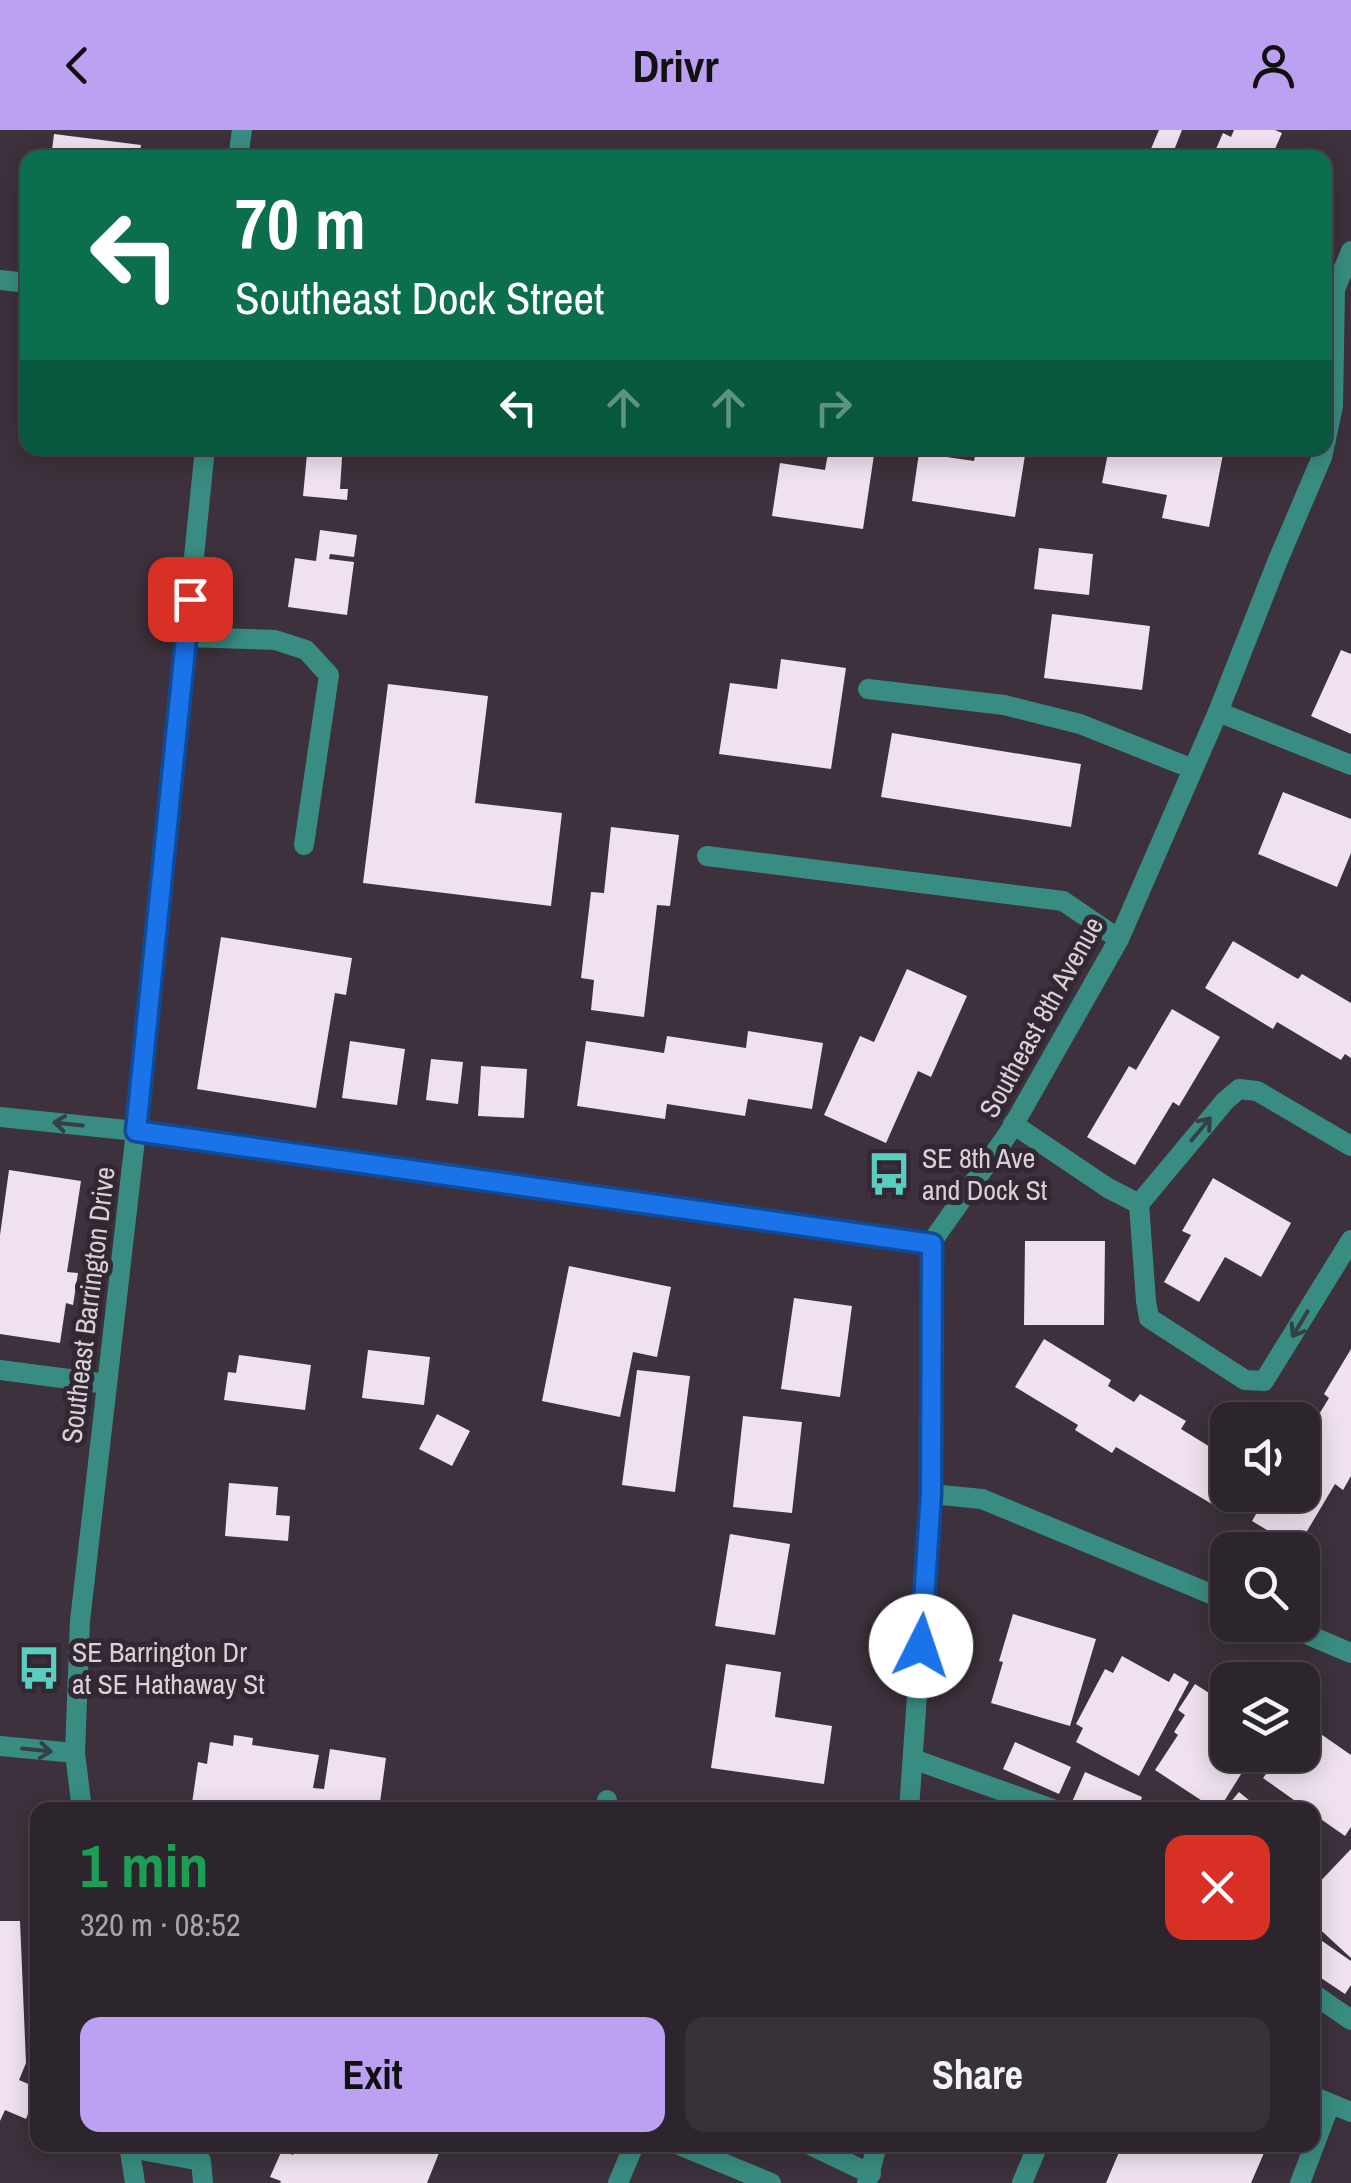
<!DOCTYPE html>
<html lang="en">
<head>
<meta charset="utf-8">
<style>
  body { margin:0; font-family:"Archivo Narrow",sans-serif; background:#393139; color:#f1f3f6; height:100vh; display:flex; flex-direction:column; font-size:38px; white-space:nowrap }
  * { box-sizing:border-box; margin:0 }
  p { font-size:32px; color:#a7a5aa }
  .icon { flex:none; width:55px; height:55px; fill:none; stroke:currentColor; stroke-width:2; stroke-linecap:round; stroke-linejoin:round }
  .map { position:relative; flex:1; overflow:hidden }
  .details { position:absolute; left:30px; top:1672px; width:1290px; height:350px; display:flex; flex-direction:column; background:#2d252d; border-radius:20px; box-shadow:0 5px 25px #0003,0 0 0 2px #484249 }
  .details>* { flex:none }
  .top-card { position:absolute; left:20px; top:20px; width:1312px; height:305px; border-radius:20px; box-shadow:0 5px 25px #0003,0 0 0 2px #484249; background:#0b6e4f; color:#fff; overflow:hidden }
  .controls { position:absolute; left:1210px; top:1272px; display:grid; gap:20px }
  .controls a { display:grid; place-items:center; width:110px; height:110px; border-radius:20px; background:#2d252d; box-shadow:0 5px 25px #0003,0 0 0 2px #484249; font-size:50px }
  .pin { position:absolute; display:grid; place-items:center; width:85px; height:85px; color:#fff; margin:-42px; border-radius:20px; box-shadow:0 5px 15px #0006 }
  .me { position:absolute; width:110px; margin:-55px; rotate:4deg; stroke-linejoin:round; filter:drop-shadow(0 0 8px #0008) }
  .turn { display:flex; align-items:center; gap:35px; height:210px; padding:0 50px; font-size:45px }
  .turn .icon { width:130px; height:130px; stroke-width:2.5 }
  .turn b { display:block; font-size:70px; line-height:85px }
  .lanes { display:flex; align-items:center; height:95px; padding:0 50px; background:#0003; justify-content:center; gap:50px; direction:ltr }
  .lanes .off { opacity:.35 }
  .round { display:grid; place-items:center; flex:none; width:105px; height:105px; border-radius:20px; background:#393139 }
  .overview { display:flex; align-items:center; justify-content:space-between; height:170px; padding:0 50px }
  h1 { font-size:60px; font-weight:700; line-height:75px; color:#1e9e55 }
  .button { display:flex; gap:20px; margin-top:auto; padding:20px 50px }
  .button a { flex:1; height:115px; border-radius:20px; background:#bca0f2; color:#111; font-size:40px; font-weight:700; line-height:115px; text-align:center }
  .button a+a { background:#393139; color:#f1f3f6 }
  header { display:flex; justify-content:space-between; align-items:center; height:130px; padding:0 50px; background:#bca0f2; color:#111; font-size:45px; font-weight:700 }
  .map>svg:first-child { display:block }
</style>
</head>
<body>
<header><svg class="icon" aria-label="back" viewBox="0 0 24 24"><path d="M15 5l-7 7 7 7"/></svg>Drivr<svg class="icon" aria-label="person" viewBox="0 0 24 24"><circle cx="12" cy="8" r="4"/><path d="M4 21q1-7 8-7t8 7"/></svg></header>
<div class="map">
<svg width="1351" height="2053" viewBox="0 0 1351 2053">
  <rect width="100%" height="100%" fill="#3c313c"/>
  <path fill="#efe1ef" d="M1159,0H1182L1171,28H1147Z
    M1234,0H1275L1282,3L1271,28H1212L1223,3L1231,7Z
    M54,4L141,15L139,28H51Z
    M829,318H875L863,399L772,386L780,333L825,340Z
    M977,318L1026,319L1015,387L912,371L919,323L974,331Z
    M1109,318H1159L1174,321L1175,318H1189L1223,324L1209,397L1162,388L1167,365L1102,353Z
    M307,324L342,327L340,359H348L347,370L303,366Z
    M320,400L357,405L354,427L330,424L329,429L354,432L347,485L288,477L295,428L316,431Z
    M1039,418L1093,424L1089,465L1034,459Z
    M1052,484L1150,496L1142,560L1044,548Z
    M1341,520L1351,524V604L1311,586Z
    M781,529L846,538L831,639L719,624L730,553L777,559Z
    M388,554L488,566L475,673L562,683L551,776L363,753Z
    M892,603L1081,634L1071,697L881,667Z
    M1283,662L1351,689V723L1337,757L1258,724Z
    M611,697L679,705L670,776L657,775L644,887L591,880L594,850L581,848L591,762L604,763Z
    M221,807L352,828L346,865L335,863L316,978L197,959Z
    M1233,811L1298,849L1302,844L1351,873V928L1345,924L1341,930L1277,892L1273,899L1205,858Z
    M907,839L967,866L931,947L918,941L886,1013L824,985L860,906L874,912Z
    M1172,879L1220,907L1179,976L1173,972L1135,1035L1087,1007L1129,936L1136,940Z
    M748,901L823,913L812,979L748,969L745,986L667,974L665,989L577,976L586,911L664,923L667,906L746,918Z
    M350,911L405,919L397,975L342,968Z
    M431,929L463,932L458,974L426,970Z
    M481,936L527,939L524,988L478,986Z
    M9,1040L81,1051L67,1142L78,1143L73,1175L66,1173L60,1213L0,1204V1105Z
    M1213,1048L1291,1093L1261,1147L1225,1127L1199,1172L1164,1152L1191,1105L1182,1101Z
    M1025,1111H1105L1104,1195H1024Z
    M569,1136L671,1157L657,1227L633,1222L620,1287L542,1271Z
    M794,1168L852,1176L840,1267L781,1259Z
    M1044,1209L1111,1250L1108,1256L1134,1272L1140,1264L1186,1291L1181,1299L1228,1328V1365H1237L1227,1383L1116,1317L1112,1323L1075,1300L1078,1295L1015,1257Z
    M1351,1219V1346L1343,1360L1335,1354L1297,1418L1252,1391L1267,1365H1302V1312L1329,1268L1324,1264Z
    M368,1220L430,1227L424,1275L362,1268Z
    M239,1225L311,1235L305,1280L224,1270L228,1242L236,1243Z
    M637,1240L690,1246L675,1362L622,1355Z
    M437,1284L470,1301L452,1336L419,1319Z
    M743,1286L802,1292L792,1383L733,1377Z
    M229,1353L278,1357L276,1385L290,1386L288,1411L225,1406Z
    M730,1404L790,1414L775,1505L715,1496Z
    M1013,1484L1096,1509L1070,1596L991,1573L1003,1532L999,1531Z
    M1122,1526L1169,1552L1174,1543L1189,1552L1139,1646L1076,1612L1083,1598L1076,1594L1105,1539L1113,1543Z
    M726,1534L781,1542L775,1587L832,1596L824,1654L711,1638Z
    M1195,1554L1228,1575V1625H1258L1251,1635L1248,1633L1223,1673L1218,1670L1213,1678L1155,1640L1178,1605L1174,1602L1185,1585L1178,1580Z
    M1302,1591L1351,1625V1697L1345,1706L1312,1683V1680H1308L1263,1648L1280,1625H1302Z
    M234,1605L253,1608L252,1615L319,1625L313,1658L324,1659L330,1619L386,1628L379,1680H191L198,1632L207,1634L210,1612L233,1616Z
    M1015,1612L1071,1637L1059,1664L1003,1639Z
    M1085,1642L1142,1667L1140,1673L1156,1680H1089L1072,1672Z
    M1239,1662L1261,1680H1224Z
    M677,1674L719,1676L718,1680H677Z
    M1351,1719V1828L1312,1792V1760Z
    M0,1791H20L26,1933L19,1950L38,1958L26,1989L5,1980L0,1991Z
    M1312,1804L1351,1831V1855L1345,1864L1312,1842Z
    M297,2015H433L441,2018L427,2053H280L281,2051L270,2047L282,2020L293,2025Z
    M1122,2015H1264L1267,2016L1251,2053H1106Z"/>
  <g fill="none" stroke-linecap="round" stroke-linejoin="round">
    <path stroke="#398c81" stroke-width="20" d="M186,507L275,510L306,520L329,545L304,715
      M868,559L1004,575L1080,594L1193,639
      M1218,582L1351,635
      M707,726L1063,771L1119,809
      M1013,994L1108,1058L1139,1074
      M1351,1016L1257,961L1239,959L1225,971L1139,1074L1146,1171L1149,1188L1245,1250L1264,1251L1351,1110
      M0,1240L107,1254
      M913,1629L1055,1680
      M607,1670V1680
      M1312,1863L1351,1890
      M1312,1966L1351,1982
      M679,2015L771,2053
      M810,2015L871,2044
      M130,2018L201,2031L203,2053
      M618,2053L634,2015
      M1022,2053L1038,2015
      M1300,2053L1330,1974"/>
    <path stroke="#398c81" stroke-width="20" d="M0,150L28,153
      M1325,314L1333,276L1335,159L1351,121
      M0,987L136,1001L931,1113
      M931,1364L982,1369L1228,1471
      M1285,1495L1351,1523
      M0,1616L75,1623
      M909,1680L931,1364V1113L1010,1001L1119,809L1218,582L1278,430L1322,327L1324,318
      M867,2053L877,2015"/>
    <path stroke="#398c81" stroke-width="20" d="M238,28L242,0
      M82,1680L75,1623L80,1491L136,1001L205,318
      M129,2015L135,2053"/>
  </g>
  <defs><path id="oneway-shaft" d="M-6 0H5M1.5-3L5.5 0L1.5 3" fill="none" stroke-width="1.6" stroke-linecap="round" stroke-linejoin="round" transform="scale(2.5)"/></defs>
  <g stroke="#344046">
    <use href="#oneway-shaft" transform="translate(68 994) rotate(-174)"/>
    <use href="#oneway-shaft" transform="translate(1201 999) rotate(-50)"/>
    <use href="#oneway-shaft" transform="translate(1300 1194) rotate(121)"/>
    <use href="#oneway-shaft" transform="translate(37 1620) rotate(6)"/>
  </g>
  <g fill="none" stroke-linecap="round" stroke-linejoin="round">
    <g stroke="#114b97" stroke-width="25">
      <path id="route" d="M190,469L136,1001L932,1114L931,1364L921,1516"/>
    </g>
    <use href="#route" stroke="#1a73e8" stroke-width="18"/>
  </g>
  <defs>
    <g id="bus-bare" transform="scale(3.45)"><path d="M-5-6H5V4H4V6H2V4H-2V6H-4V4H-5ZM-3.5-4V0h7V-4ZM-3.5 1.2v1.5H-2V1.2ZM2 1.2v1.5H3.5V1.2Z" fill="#59cebe" stroke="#322732" stroke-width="2.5" paint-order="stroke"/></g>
  </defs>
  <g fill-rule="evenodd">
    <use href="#bus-bare" x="889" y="1044"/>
    <use href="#bus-bare" x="39" y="1538"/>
  </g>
  <g text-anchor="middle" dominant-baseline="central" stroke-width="10" stroke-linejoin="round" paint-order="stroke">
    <g font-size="28" fill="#d9d1d8" stroke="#322732">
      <text transform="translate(1041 887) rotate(-61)">Southeast 8th Avenue</text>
      <text transform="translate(88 1175) rotate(-83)">Southeast Barrington Drive</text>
    </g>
    <g font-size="28" fill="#d9d1d8" stroke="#322732" text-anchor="start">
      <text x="922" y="1028">SE 8th Ave<tspan x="922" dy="32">and Dock St</tspan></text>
      <text x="72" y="1522">SE Barrington Dr<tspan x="72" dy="32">at SE Hathaway St</tspan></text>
    </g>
  </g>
</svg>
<div class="controls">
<a><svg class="icon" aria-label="sound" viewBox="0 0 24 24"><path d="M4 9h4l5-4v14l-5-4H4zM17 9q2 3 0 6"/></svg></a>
<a><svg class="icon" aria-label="search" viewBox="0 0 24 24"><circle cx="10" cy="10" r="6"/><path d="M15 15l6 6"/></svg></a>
<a><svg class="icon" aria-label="layers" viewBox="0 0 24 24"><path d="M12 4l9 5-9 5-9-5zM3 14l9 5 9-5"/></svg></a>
</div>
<div class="pin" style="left:190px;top:469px;background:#d93025"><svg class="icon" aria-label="arrive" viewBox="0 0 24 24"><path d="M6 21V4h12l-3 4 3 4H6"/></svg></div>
<svg class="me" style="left:921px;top:1516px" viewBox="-20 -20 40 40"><circle r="19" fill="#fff"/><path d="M0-13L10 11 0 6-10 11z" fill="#1a73e8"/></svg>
<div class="top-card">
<div class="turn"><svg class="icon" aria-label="left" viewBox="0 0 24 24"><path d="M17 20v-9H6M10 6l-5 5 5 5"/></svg><div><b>70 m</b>Southeast Dock Street</div></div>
<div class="lanes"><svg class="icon" aria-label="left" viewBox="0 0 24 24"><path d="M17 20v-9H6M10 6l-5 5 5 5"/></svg><svg class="icon off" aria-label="ahead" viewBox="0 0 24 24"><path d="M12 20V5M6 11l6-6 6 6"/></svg><svg class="icon off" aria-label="ahead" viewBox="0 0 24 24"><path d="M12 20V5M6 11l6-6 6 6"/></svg><svg class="icon off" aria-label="right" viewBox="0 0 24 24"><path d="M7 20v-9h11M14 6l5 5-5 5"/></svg></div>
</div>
<section class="details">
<div class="overview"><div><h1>1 min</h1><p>320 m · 08:52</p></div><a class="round" style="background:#d93025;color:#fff"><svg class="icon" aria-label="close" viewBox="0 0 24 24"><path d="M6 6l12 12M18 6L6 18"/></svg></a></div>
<div class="button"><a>Exit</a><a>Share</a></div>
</section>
</div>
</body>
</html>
